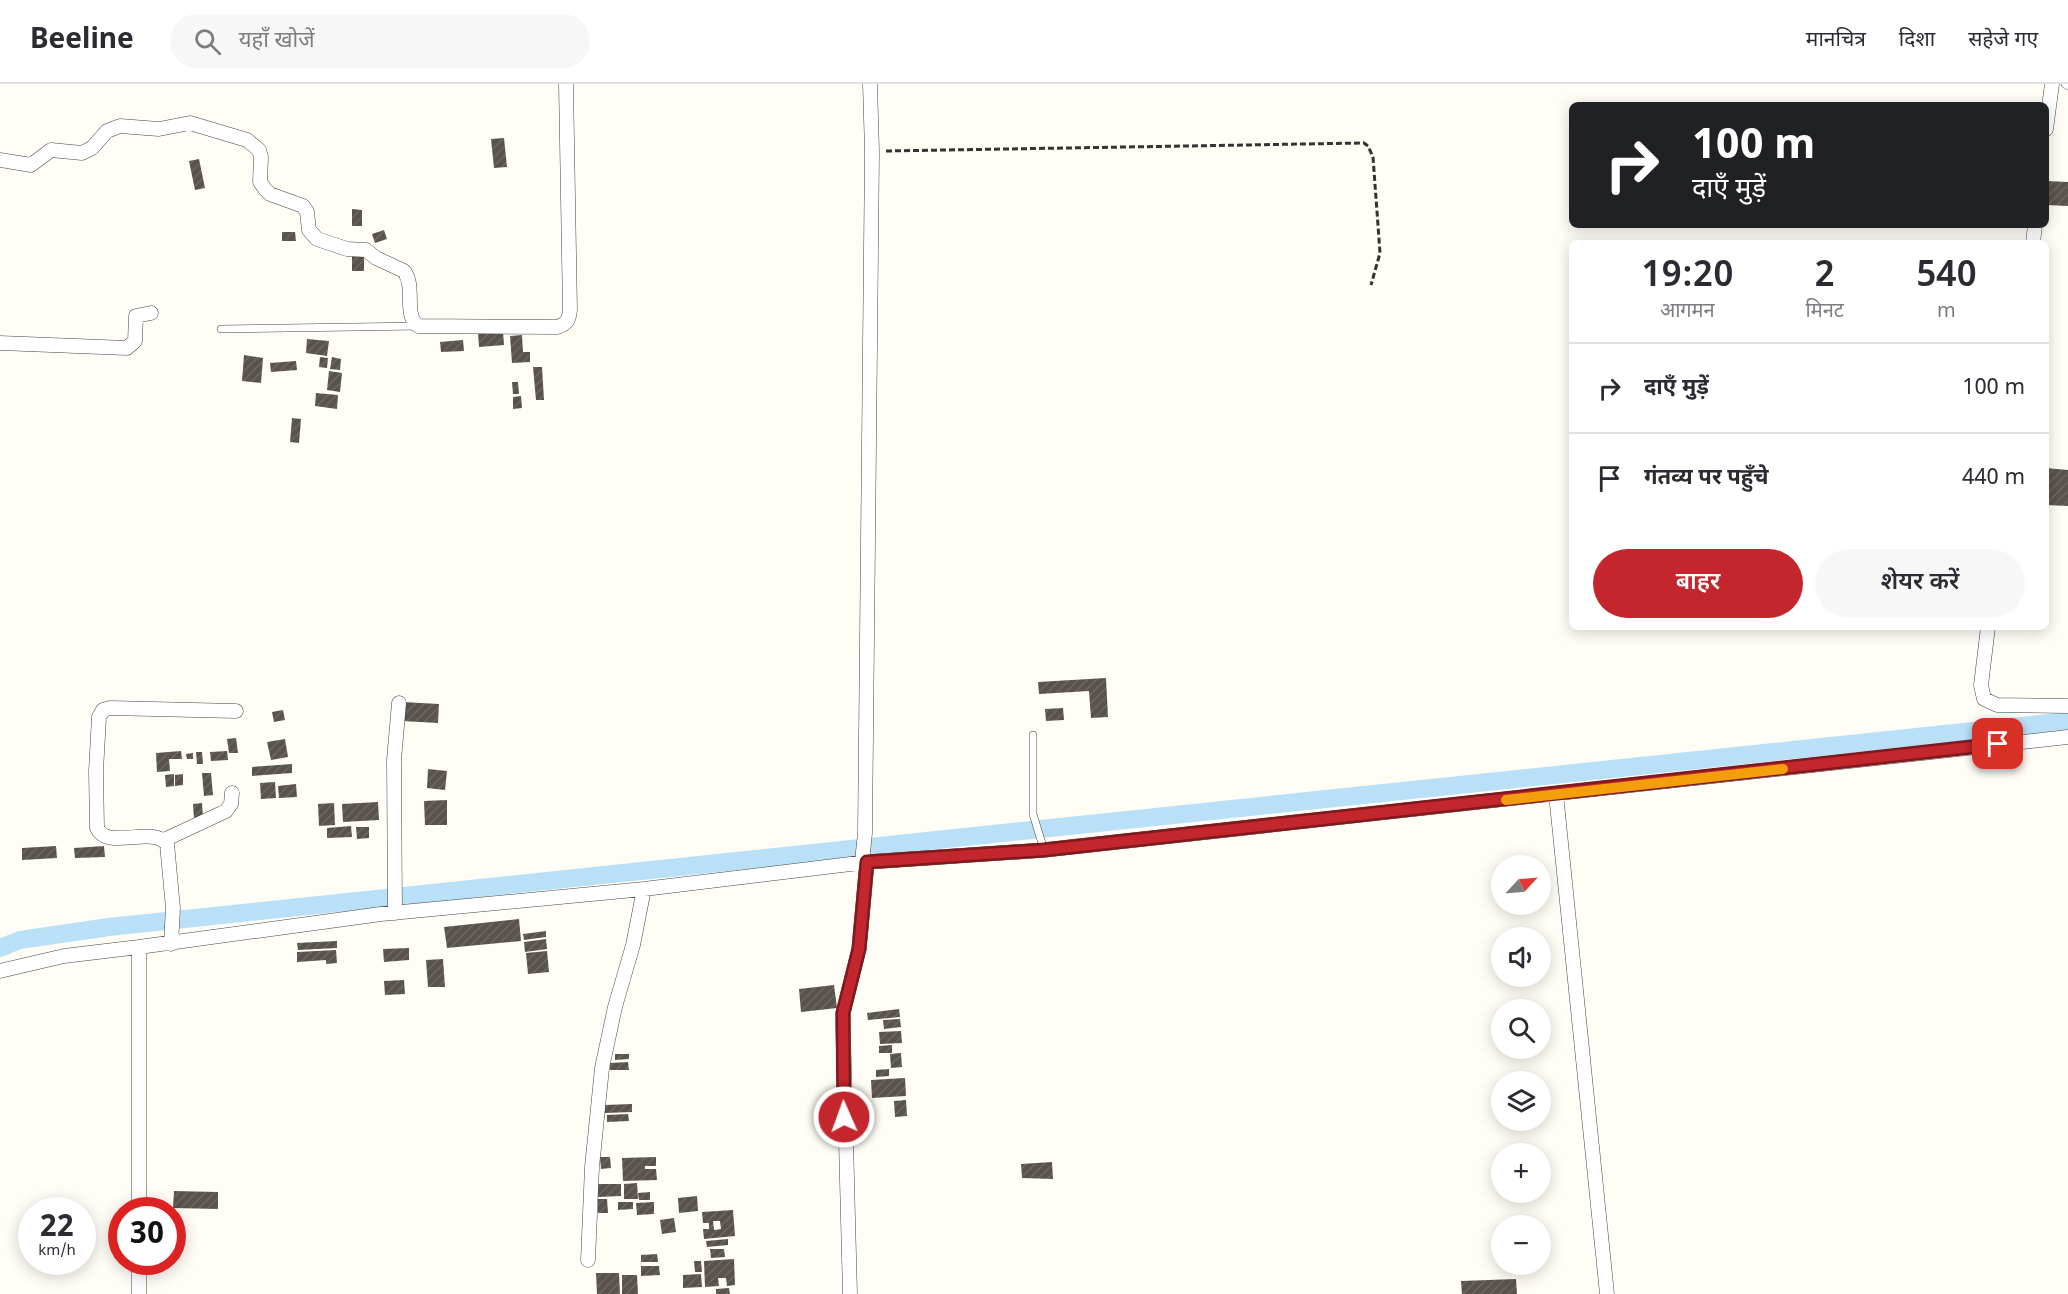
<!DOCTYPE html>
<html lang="hi">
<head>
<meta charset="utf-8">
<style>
  body { margin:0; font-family:Georgia,"Noto Sans Devanagari",serif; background:#f7f7f7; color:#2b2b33; height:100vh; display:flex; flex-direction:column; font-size:22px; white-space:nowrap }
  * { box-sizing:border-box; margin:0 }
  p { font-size:20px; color:#7c7c81 }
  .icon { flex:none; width:33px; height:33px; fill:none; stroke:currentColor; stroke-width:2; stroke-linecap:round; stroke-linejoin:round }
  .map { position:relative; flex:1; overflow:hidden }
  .drawer { position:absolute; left:1569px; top:156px; width:480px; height:390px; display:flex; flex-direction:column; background:#fff; border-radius:9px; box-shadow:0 3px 15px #0003 }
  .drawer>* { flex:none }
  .banner { position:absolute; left:1569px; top:18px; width:480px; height:126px; border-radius:9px; box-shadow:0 3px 15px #0003; background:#202124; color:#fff; overflow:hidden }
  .needle { width:39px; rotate:64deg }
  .tools { position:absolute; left:1491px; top:771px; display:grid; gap:12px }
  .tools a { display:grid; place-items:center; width:60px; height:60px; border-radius:50%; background:#fff; box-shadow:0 3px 15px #0003; font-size:30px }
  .speed { position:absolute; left:18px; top:1113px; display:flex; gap:12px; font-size:30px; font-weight:700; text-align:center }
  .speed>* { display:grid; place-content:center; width:78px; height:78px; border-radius:50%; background:#fff; box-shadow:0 3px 15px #0003; line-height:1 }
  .speed small { font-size:15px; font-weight:400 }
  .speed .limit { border:9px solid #d22; background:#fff; color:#111 }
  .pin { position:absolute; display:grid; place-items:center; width:51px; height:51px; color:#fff; margin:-26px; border-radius:12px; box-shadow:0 3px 9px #0006 }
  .me { position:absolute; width:66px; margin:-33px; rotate:358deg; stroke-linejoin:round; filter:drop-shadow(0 0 4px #0008) }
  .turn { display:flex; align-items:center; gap:21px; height:126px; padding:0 24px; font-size:27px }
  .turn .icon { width:78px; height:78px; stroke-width:2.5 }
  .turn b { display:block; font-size:42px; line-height:51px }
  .eta { display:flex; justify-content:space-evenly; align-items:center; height:102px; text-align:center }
  .eta b { font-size:36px; font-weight:600; line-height:42px }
  .action { display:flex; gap:12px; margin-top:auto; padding:12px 24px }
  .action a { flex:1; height:69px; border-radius:36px; background:#c4262e; color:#fff; font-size:24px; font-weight:600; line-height:69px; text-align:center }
  .action a+a { background:#f7f7f7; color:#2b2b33 }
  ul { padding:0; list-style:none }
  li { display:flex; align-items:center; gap:18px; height:90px; padding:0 24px; border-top:2px solid #e1e1e2 }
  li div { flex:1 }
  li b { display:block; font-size:22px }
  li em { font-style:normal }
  header { display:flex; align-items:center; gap:36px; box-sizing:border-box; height:84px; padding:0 30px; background:#fff; border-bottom:2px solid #e1e1e2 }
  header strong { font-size:28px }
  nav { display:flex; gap:33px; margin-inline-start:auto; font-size:21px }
  .search { width:420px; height:54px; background:#f7f7f7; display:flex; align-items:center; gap:15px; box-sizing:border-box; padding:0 21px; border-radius:33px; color:#7c7c81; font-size:22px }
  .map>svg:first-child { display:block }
</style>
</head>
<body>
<header>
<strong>Beeline</strong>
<div class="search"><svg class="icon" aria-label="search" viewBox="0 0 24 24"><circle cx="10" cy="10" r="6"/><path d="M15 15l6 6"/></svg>यहाँ खोजें</div>
<nav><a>मानचित्र</a><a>दिशा</a><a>सहेजे गए</a></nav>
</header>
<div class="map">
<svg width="2068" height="1210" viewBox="0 0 2068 1210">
  <defs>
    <pattern id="building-hatch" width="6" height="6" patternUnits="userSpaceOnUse" patternTransform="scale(1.5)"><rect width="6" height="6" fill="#5a524d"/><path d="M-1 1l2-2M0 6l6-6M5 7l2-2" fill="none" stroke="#6d6662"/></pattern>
  </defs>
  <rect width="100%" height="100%" fill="#fffdf5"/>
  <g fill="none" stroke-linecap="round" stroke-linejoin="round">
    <path stroke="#b9e0f7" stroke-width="18" d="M0,864L20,856L109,843L2068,637"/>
  </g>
  <path fill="url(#building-hatch)" fill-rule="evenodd" d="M504,54L507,83L494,84L491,55Z
    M199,75L205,104L195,106L189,77Z
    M2046,97L2068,98V122L2046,121Z
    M352,125L362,126V142H352Z
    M384,146L387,155L375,159L372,150Z
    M282,148H295L296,157H282Z
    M352,167H364V187H352Z
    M503,247L504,261L479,263L478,249Z
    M522,251L523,268H530V278L512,279L510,252Z
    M307,255L329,257L327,272L306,269Z
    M463,256L464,267L441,268L440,258Z
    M244,271L263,274L261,299L242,297Z
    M320,273L328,274L327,284L319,283Z
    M332,273L341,275L340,286L330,285Z
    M296,277L297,286L271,288L270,279Z
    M533,283H542L544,316H536Z
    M329,287L342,289L340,308L327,306Z
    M512,298H518L519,310H513Z
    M316,309L338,311L337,325L315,322Z
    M521,312L522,324L513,325V313Z
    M292,334L301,335L299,359L290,358Z
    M2046,384L2068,386V422L2046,421Z
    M1106,594L1108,633L1091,634L1089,607L1039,610L1038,598Z
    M403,618L439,620L438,639L402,637Z
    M1063,624L1064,636L1046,637L1045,625Z
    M283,626L285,636L274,638L272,628Z
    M236,654L238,669H229L227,655Z
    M285,655L288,673L271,676L267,658Z
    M181,667L182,675H169L170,687L157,688L156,669Z
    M227,667L228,676L211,677L210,668Z
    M196,668H202L203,680H197Z
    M193,669V675H187L186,670Z
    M292,680V689L252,692V683Z
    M428,685L447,687L445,706L427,704Z
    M202,689H211L213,711L204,712Z
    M174,690V702L166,703L165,691Z
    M183,690V701L175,702V691Z
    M275,698L276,714L261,715L260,699Z
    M296,700L297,713L279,714L278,702Z
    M447,716V741H425L424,717Z
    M378,718L379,736L343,738L342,720Z
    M202,719L203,734L194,735L193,720Z
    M334,719L335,741L319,742L318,720Z
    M351,742L352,753L327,754V744Z
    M356,743H369V754L357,755Z
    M56,762L57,774L22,776V764Z
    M104,762L105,773L75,774L74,764Z
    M519,835L521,857L447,864L444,843Z
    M546,847V853L524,856L523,850Z
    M546,855L547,865L525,868L524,858Z
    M337,857V864L298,866L297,859Z
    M409,864V876L384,878L383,865Z
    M336,866L337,879L326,880V876L297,878V868Z
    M547,867L549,888L528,890L526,869Z
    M443,875L445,903H428L426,876Z
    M404,896L405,910L385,911L384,897Z
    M834,901L837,924L801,928L799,905Z
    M899,925L900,933L868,936L867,929Z
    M900,935L901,943L884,945L883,936Z
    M901,947L902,959L880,960L879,948Z
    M892,961V969H879V962Z
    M901,969L902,983L891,984L890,970Z
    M615,970H629V975L615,976Z
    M628,978L629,986H610V979Z
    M889,985V992L876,993V986Z
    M905,994L906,1012L872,1014L871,996Z
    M906,1016L907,1032L895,1033L894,1017Z
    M632,1020V1028L605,1029V1021Z
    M628,1030L629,1037L607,1038V1031Z
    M600,1073H610L611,1084L601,1085Z
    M656,1073V1082H645V1085H656L657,1096L623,1097L622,1074Z
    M1052,1078L1053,1095L1022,1094L1021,1080Z
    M637,1099L638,1115H624V1100Z
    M598,1100H621V1112L598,1113Z
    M174,1107L218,1108V1125L173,1124Z
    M650,1108V1116H639L638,1109Z
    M697,1112L698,1127L679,1129L678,1114Z
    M598,1115H607L608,1129H598Z
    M618,1118H633V1125L618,1126Z
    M654,1118V1130L637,1131L636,1119Z
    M733,1126L735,1152L704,1155L703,1145H709V1139H703L702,1128ZM713,1137H720L721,1145L714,1146Z
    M674,1134L676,1148L662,1150L660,1136Z
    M728,1155V1161L707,1163L706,1157Z
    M710,1165H724L725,1173L711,1174Z
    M657,1170L658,1178H641V1171Z
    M734,1175L735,1201L727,1202L726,1194H718L719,1202L705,1203L704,1177Z
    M694,1177H701L702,1188H695Z
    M641,1182H659L660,1191L641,1192Z
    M596,1189H619L620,1210H597Z
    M701,1190L702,1203L683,1204V1191Z
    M622,1191H637L638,1210H622Z
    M1516,1195L1517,1210H1462L1461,1197Z
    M729,1204L730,1210H716V1205Z"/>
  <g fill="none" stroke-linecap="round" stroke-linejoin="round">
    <g stroke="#444" stroke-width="8">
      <path id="lane" d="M2065,0L2068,2
        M221,245L418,242
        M1033,651V730L1044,766"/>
    </g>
    <g stroke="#444" stroke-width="15">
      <path id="street" d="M2046,45L2052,0
        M0,76L31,81L51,66L82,69L92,64L107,47L120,42L159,45L190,39L247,56L259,66L261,73L260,98L265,105L270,110L303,122L307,128L309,146L317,155L347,165L366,166L376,174L404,187C416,203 403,230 418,242L557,243C567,240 569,236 570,226L566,0
        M2033,159L2035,141
        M0,259L127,264L135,257L136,232L151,229
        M1988,543L1981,601L1984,615L1997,621L2068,622
        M1556,710L1607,1210
        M164,756L226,727L231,720L232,709
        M395,829L394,676L399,619
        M171,860L173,824L167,760C152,741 107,767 97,744L96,687L99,633L103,626L110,624L236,627
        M139,863L381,830L644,805L867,778L1044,766L2068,653
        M0,887L64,872L139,863V1126
        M588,1176L592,1083L602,984L615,923L633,861L644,805
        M139,1210V1178
        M850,1210L843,943V929L859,865L867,778H862L865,749L872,67L870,0"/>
    </g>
    <path stroke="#333" stroke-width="3" stroke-dasharray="6 3" stroke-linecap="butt" d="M886,67L1364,59L1368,62L1373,73L1380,169L1371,201"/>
    <use href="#lane" stroke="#fff" stroke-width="7"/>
    <use href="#street" stroke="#fff" stroke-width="14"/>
  </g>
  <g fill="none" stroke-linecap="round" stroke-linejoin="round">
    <g stroke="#7f191e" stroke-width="15">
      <path id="route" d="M844,1033L843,929L859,865L867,778L1044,766L1998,660"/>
    </g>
    <use href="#route" stroke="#c4262e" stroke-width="10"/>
    <path stroke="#f59e0b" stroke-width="10" d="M1506,716L1783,685"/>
  </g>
</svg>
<div class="tools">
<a><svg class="needle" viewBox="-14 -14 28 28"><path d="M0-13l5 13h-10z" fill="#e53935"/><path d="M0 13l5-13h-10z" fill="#7c7c81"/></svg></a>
<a><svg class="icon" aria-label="sound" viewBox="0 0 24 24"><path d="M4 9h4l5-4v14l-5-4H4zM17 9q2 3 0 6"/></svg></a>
<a><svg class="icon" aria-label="search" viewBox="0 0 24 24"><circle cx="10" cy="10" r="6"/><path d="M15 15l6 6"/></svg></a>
<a><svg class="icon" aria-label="layers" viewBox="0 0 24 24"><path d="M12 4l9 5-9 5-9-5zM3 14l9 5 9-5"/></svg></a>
<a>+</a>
<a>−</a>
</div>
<div class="speed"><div>22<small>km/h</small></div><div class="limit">30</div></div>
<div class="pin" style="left:1998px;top:660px;background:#d93025"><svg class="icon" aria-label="arrive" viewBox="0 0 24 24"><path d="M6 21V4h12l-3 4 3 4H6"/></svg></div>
<svg class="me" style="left:844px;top:1033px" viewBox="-20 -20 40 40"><circle r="17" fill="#c4262e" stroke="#fff" stroke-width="3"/><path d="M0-11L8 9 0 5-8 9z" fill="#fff"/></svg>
<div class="banner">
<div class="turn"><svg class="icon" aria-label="right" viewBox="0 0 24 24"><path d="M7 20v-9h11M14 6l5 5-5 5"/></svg><div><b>100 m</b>दाएँ मुड़ें</div></div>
</div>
<section class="drawer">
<div class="eta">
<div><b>19:20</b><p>आगमन</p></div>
<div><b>2</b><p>मिनट</p></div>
<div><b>540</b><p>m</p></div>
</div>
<ul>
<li><svg class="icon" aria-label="right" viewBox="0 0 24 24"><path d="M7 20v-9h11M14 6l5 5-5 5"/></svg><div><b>दाएँ मुड़ें</b></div><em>100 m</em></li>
<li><svg class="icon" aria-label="arrive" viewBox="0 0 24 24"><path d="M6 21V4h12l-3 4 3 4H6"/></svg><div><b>गंतव्य पर पहुँचे</b></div><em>440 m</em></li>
</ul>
<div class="action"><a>बाहर</a><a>शेयर करें</a></div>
</section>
</div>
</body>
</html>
